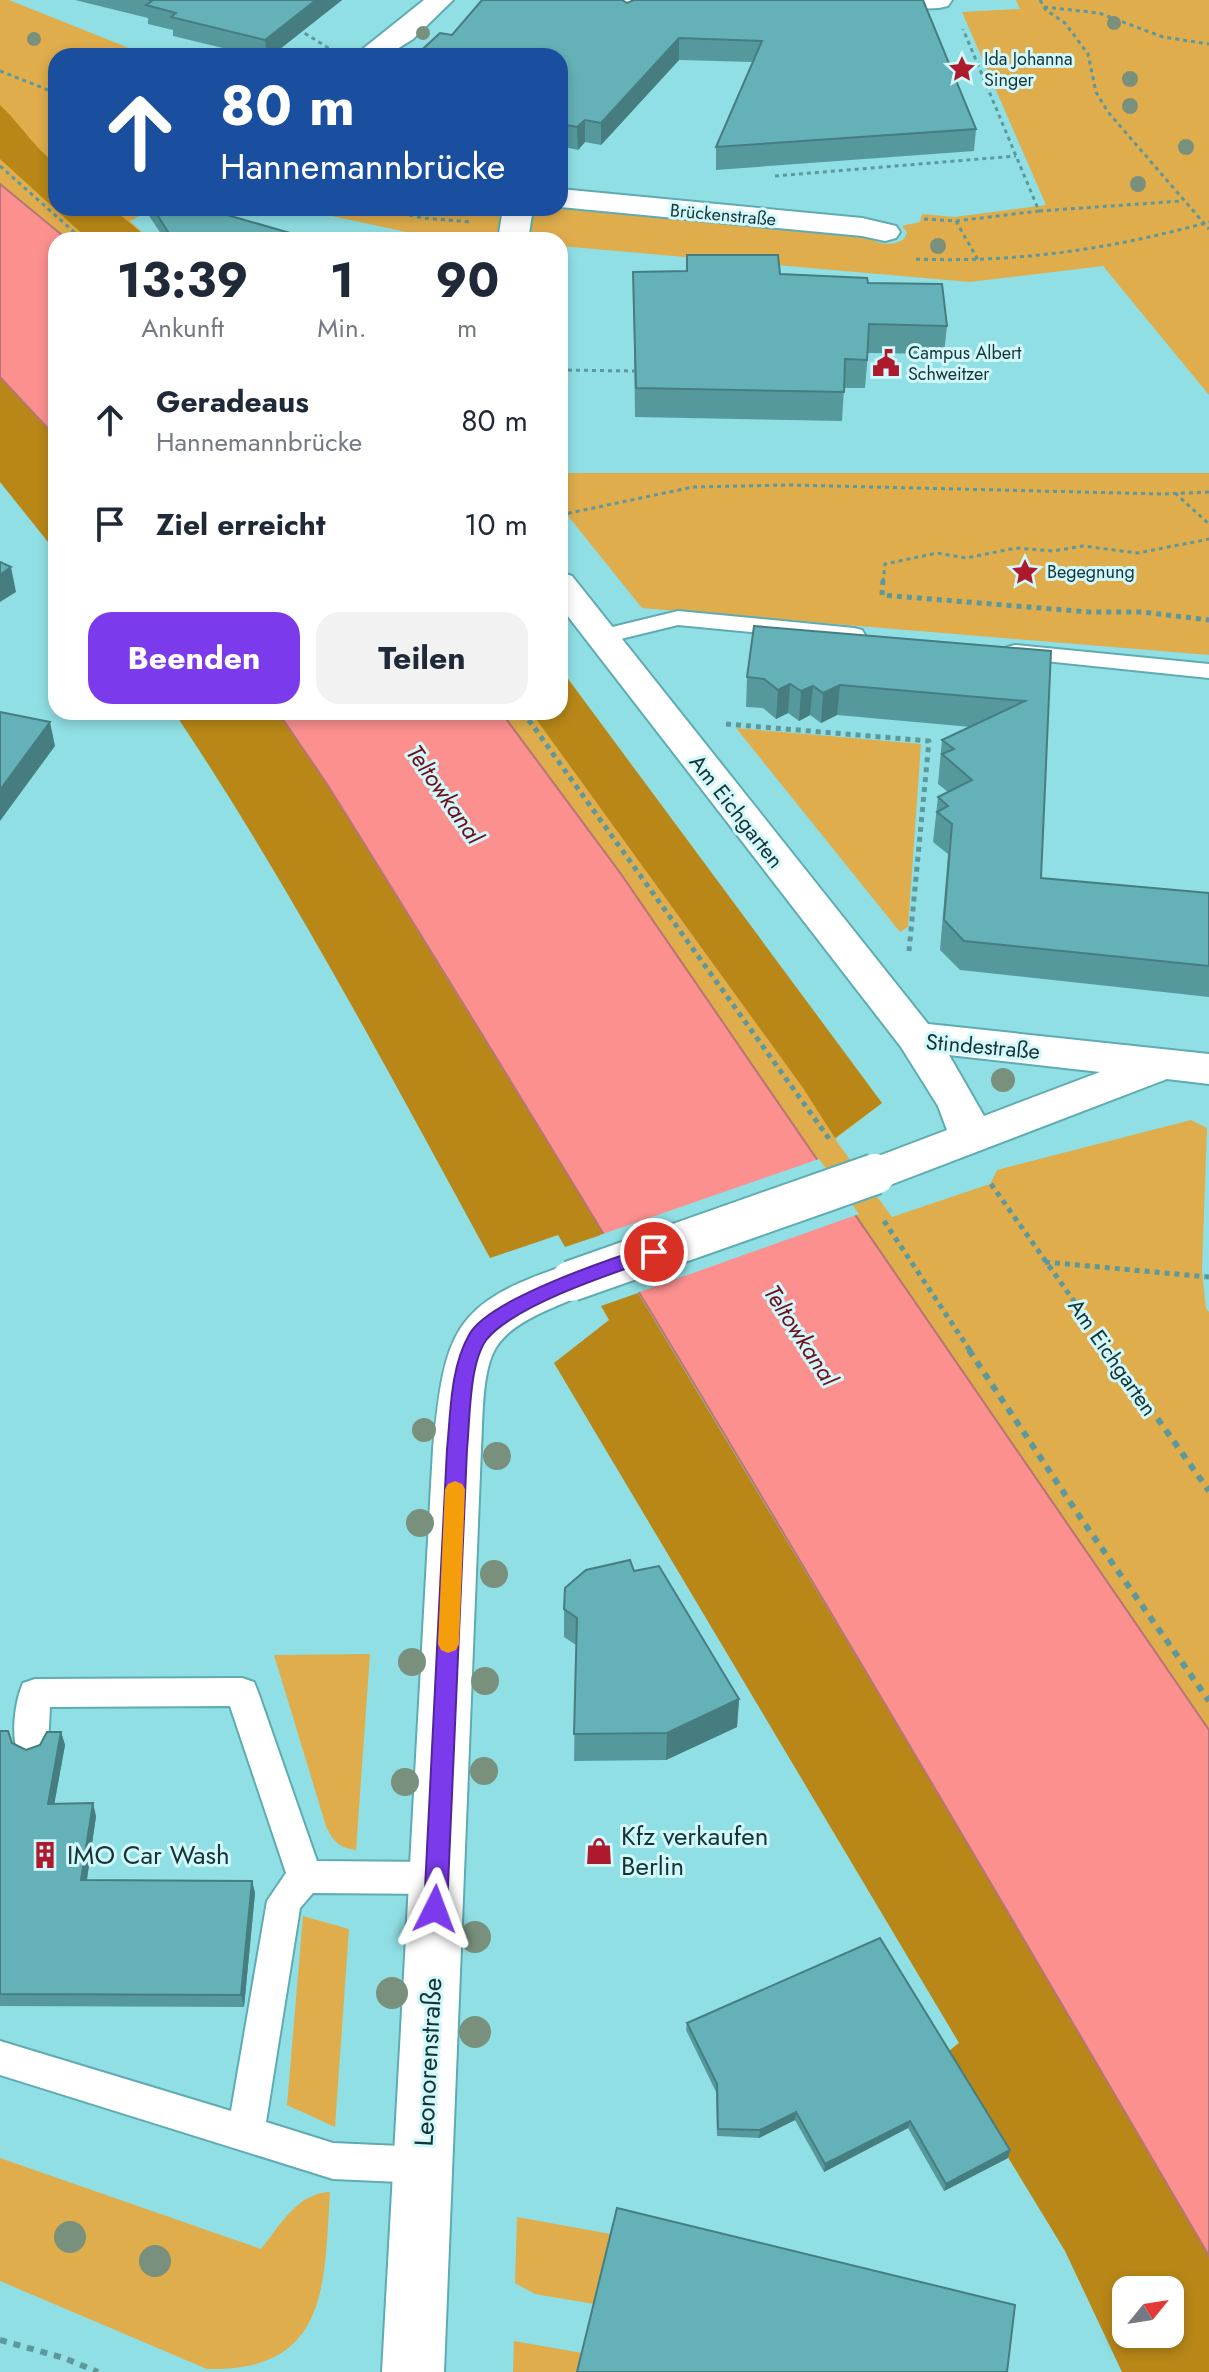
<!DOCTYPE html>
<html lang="de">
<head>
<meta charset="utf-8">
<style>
  body { margin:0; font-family:Jost,sans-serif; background:#f2f2f3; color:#1f2937; height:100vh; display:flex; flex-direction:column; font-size:30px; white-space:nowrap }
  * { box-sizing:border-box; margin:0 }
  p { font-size:26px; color:#747a83 }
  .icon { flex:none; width:44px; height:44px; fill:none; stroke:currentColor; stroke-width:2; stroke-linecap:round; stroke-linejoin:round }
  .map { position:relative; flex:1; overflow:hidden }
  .details { position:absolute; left:48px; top:232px; width:520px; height:488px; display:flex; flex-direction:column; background:#fff; border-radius:24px; box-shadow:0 4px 12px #0003 }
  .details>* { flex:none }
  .banner { position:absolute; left:48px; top:48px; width:520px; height:168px; border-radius:24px; box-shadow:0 4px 12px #0003; background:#1a4fa0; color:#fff; overflow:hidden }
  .needle { width:52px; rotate:60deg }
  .controls { position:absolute; left:1112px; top:2276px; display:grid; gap:16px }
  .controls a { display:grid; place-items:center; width:72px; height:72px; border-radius:16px; background:#fff; box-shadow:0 4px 12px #0003; font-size:40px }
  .pin { position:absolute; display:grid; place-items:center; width:68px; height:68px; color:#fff; margin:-34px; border:4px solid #fff; border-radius:50%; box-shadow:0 2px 8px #0007 }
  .me { position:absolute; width:88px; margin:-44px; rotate:3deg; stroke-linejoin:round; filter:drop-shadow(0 0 6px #0008) }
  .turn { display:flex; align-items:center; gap:28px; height:168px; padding:0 40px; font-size:36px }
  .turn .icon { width:104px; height:104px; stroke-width:2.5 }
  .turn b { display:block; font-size:56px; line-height:68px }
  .eta { display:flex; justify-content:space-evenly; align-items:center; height:136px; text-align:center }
  .eta b { font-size:48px; font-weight:700; line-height:56px }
  .cta { display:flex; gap:16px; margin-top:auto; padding:16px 40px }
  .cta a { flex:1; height:92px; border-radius:24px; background:#7c3aed; color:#fff; font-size:32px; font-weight:700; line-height:92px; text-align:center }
  .cta a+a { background:#f2f2f3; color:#1f2937 }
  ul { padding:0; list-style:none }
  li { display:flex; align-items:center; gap:24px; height:104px; padding:0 40px }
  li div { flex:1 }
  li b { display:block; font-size:30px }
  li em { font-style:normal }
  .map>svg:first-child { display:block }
</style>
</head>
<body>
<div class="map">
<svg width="1209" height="2372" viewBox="0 0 1209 2372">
  <rect width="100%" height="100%" fill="#90dfe4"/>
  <path fill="#dfad4c" d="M0,0H9L149,56H56V208H153L130,221L150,240H68L0,184Z
    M1016,0H1209V395L1103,266L970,282L560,246V240H443L295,208H560L864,234C876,245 891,247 904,239L907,232L902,226L920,222L922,214L954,217L1046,205L962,12L1020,9Z
    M560,473H1209V655L642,608L560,506Z
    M501,712H560L882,1103L835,1139L892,1217L990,1184L997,1170L1191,1120L1207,1128L1202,1271L1206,1308L1209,1312V1730L621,874Z
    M736,728L921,744L908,927L900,932Z
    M370,1654L356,1850C339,1848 333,1841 326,1826L274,1655Z
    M303,1916L349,1929L335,2127L287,2105Z
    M0,2158L261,2249C280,2226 297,2193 330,2192C324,2285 329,2372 207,2369L0,2281Z
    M517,2217L616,2235L600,2305L535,2294L515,2283Z
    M514,2341L588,2354L584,2372H513Z"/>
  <path fill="#b88717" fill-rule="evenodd" d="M0,105C22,126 32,145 56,164V208H112L150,240H89L0,159Z
    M0,377L56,437V552L0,482Z
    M560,668L882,1103L835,1138L803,1088L531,712H560Z
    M174,712H278L327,784L604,1234L565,1247L558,1235L490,1258C389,1073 291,887 174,712Z
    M638,1293L962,1833L1209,2256V2372H1122L1065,2251L945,2054L959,2043L554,1363L609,1320L601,1306ZM1126,2290H1170V2334H1126Z"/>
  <path fill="#fb908f" stroke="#b67575" stroke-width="2" d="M0,184L68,240H56V437L0,377Z
    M278,712H501L621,874L1209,1730V2256C921,1762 630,1269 327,784Z"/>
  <path fill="#90dfe4" d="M819,1159L859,1214L634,1294L600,1235Z"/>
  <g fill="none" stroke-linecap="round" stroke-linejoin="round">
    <g stroke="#5eacb2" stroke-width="4">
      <path id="service" d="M678,611L854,628L862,630L865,635L862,640L854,642L678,625L600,644L592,642L589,637L592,632Z
        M1015,645L1209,664V678L1007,657L1004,652L1007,647Z
        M242,1678L254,1682L258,1692L317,1861L437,1862L449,1867L454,1878L449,1889L437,1894L313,1893L300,1908L266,2122L333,2143L423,2147L436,2152L442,2165L436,2178L423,2183L333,2179L0,2075V2041L231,2111L267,1901L286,1873L230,1706L50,1707L48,1745L43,1755L31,1760L19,1755C10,1737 15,1701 23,1683L35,1679Z"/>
    </g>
    <g stroke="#5eacb2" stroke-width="4">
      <path id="minor" d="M424,0H453L413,39L386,56H354Z
        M609,0H702L705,5L701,11L692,13L622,8L613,6Z
        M853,0H952L948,6L939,8L864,11L855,9L851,3Z
        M560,189L862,218L896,226L900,232L896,238L885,241L862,236L560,207Z
        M503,208H533L528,240H498Z
        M560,572L572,576L928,1024L1209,1054V1084L1167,1079L890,1185L875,1190L860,1185L853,1174L860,1163L947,1130L938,1106L901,1047L560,606ZM949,1055L1100,1072L984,1116Z
        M571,1264L587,1269L594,1281L587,1293C559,1306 515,1319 497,1346C481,1369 483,1421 481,1449L444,2372H382L433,1449C445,1332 451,1302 571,1264Z"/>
    </g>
    <path stroke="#5d989d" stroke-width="3" stroke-dasharray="4 4" stroke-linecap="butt" d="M1040,0L1046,10L1065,23L1088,54L1096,92L1108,112L1209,229
      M1044,7L1099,13L1163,37L1209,44
      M298,29L330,49
      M0,71L56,93
      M0,166L83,240
      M775,176L1016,156
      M378,208L423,218L472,222
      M1039,211L1182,201
      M924,219L956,221L1039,211L963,29
      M956,221L978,260
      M916,259C1016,263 1112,249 1209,222
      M560,370L635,371
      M1175,493L1209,524
      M560,515L693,487L791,485L1164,494L1209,492
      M883,582L885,564L937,553L966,558L1016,548L1053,551L1083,546L1138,553L1209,539"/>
    <path stroke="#5d989d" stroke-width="5" stroke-dasharray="5 5" stroke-linecap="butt" d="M883,580L882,595L1089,612H1142L1209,620
      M523,712L830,1140
      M726,724L929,741L909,951
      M991,1184L1110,1352
      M884,1221L971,1352
      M1045,1262L1209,1277"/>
    <path stroke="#5d989d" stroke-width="6" stroke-dasharray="7 7" stroke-linecap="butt" d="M969,1350L1080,1517L1209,1701
      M1109,1350L1209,1491
      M0,2340L64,2358L98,2372"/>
    <use href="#service" fill="#fff" fill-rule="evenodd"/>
    <use href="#minor" fill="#fff" fill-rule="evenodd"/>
    <g stroke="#5eacb2" stroke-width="44" stroke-linecap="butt">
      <path id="minor-bridge" d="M571,1281L875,1174"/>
    </g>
    <use href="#minor-bridge" stroke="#fff" stroke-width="40"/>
  </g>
  <g fill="#78907c">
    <circle cx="1114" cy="23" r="7"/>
    <circle cx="423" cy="33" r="7"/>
    <circle cx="34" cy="39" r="7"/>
    <circle cx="1130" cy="79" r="8"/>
    <circle cx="1130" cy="106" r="8"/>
    <circle cx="1186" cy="147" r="8"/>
    <circle cx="1138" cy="184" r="8"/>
    <circle cx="938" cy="246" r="8"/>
    <circle cx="1003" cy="1080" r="12"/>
    <circle cx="424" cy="1430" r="12"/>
    <circle cx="497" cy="1456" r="14"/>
    <circle cx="420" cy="1523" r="14"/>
    <circle cx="494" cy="1574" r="14"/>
    <circle cx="412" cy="1662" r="14"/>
    <circle cx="485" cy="1681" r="14"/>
    <circle cx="484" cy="1771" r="14"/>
    <circle cx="405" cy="1782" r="14"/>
    <circle cx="475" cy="1937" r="16"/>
    <circle cx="392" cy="1993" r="16"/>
    <circle cx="475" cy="2032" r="16"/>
    <circle cx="70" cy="2237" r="16"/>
    <circle cx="155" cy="2261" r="16"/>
  </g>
  <path fill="#56999d" d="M75,0H342L271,56H256L173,36V30L148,24V18Z
    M923,0L976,129L974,151L716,170V147L753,62L679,60L601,145L585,142L578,150L560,146V56L452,35L627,3Z
    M144,208H203L290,233L291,240H165Z
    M687,255L780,274L868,283L947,326L944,354L868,353L865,388H844L842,421L635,417L633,272L686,271Z
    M1051,651L1041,878L1209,893V997L960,970L940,950L948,854L933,842L938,797L948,792L938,784L942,740L971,727L837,715L821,723L810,715L799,721L788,713L776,719L763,708L746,707L747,677Z
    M634,1571L739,1699L737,1727L666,1760L574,1761L576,1645L564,1637V1609Z
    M0,1731L12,1743L26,1750L40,1745L61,1732L65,1745L54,1804L96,1816L87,1880L252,1881L255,1893L244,2007L0,2006Z
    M687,2023L1008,2158L944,2191L908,2128L824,2172L795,2120L759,2138L717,2136L716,2092L686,2030Z"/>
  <path fill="#467d80" d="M316,0H342L271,56H267L265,40Z
    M679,38V60L601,145V123Z
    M585,120V142L578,150L577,127Z
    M290,233L291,240H258Z
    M11,567L16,592L0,602V575Z
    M790,684L788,713L776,719L778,690Z
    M840,685L837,715L821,723L823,693Z
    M813,686L810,715L799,721L801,691Z
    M50,722L55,746L0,821V790Z
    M739,1699L737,1727L666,1760L667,1733Z
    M61,1732L65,1745L52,1817L48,1804Z
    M93,1803L96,1816L85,1892L81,1880Z
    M252,1881L255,1893L244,2007L241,1995Z
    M796,2112L795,2120L759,2138L760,2130Z
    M910,2121L908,2128L824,2172L825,2164Z
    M1010,2150L1008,2158L944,2191L946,2184Z"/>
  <path fill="#64b2b7" stroke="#467d80" stroke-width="2" d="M149,0H316L265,40L171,17L176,13L146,5L152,1Z
    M482,0H622L627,3L634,0H923L976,129L716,147L762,41L679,38L601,123L585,120L577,127L560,124V56H415L440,33L452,35Z
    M153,208H203L290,233L258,240H173Z
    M380,236L438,237V240H379Z
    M687,255H778L780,274L867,278L868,283L942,284L947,326L869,324L867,360L845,359L844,392L636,388L633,272L687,271Z
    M0,562L11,567L0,575Z
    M754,626L1051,651L1041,878L1209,893V966L964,941L944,920L952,824L937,812L948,806L938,797L972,780L942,754L954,749L942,740L1025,701L840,685L823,693L813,686L801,691L790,684L778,690L764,679L747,677Z
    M0,712L50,722L0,790Z
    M630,1560L634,1571L659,1566L739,1699L667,1733L574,1734L577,1618L564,1609L565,1588L586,1570Z
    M0,1731H8L12,1743L26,1750L40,1745L47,1732H61L48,1804L93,1803L81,1880L252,1881L241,1995L0,1994Z
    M880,1938L1010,2150L946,2184L910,2121L825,2164L796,2112L760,2130L718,2129L717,2084L687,2023Z
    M617,2208L1015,2305L1007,2372H577Z"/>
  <path fill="#7c3aed" stroke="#51269a" stroke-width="2" d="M654,1245L660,1247L663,1252L660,1257C616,1272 516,1304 487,1339C469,1362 470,1420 467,1449L447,1909L443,1917L435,1920L427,1917L424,1909L447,1449C451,1411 450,1369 469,1335C488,1299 613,1258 654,1245Z"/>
  <path fill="#f59e0b" d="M455,1481L462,1484L465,1489L459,1644L456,1650L448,1653L441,1650L438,1644L445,1489L448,1484Z"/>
  <defs>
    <g id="sight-bare" transform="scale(2.16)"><path d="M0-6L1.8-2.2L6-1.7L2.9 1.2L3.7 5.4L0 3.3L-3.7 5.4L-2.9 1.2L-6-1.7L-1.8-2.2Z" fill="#ae1a2d" stroke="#d3f8fb" stroke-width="2.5" paint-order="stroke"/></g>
    <g id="civic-bare" transform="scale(2.16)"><path d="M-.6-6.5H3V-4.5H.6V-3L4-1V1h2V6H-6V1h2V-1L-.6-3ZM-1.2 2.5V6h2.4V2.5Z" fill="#ae1a2d" stroke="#d3f8fb" stroke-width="2.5" paint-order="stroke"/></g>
    <g id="shop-bare" transform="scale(2.16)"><path d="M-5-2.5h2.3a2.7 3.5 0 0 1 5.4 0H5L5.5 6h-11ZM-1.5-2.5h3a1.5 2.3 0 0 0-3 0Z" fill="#ae1a2d" stroke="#d3f8fb" stroke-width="2.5" paint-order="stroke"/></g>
    <g id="building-bare" transform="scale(2.16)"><path d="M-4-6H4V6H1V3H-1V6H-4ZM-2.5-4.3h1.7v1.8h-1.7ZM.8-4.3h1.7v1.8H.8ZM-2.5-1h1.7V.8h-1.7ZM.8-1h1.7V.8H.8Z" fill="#ae1a2d" stroke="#d3f8fb" stroke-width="2.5" paint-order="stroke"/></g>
  </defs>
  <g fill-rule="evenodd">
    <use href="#sight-bare" x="962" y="69"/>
    <use href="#civic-bare" x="886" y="363"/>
    <use href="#sight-bare" x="1025" y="572"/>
    <use href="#shop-bare" x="599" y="1851"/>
    <use href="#building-bare" x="45" y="1855"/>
  </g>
  <g text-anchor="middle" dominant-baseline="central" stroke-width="6" stroke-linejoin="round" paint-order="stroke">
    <g font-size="18" fill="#143538" stroke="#d3f8fb" text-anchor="start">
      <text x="984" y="59">Ida Johanna<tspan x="984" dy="21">Singer</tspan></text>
      <text x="908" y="353">Campus Albert<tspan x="908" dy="21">Schweitzer</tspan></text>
      <text x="1047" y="572">Begegnung</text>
    </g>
    <g font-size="18" fill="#143538" stroke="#d3f8fb">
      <text transform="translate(723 215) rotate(5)">Brückenstraße</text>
    </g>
    <g font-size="22" fill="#143538" stroke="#d3f8fb">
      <text transform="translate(737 811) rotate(52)">Am Eichgarten</text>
      <text transform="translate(983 1046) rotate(5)">Stindestraße</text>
      <text transform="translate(1113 1357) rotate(55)">Am Eichgarten</text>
    </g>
    <g font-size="24" font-style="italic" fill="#6e0f1a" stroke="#d3f8fb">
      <text transform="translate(445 794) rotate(55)">Teltowkanal</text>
      <text transform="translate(801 1335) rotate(57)">Teltowkanal</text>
    </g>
    <g font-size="26" fill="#143538" stroke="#d3f8fb" text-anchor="start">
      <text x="621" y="1836">Kfz verkaufen<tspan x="621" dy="30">Berlin</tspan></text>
      <text x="67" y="1855">IMO Car Wash</text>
    </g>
    <g font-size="26" fill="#143538" stroke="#d3f8fb">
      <text transform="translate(428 2062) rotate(-87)">Leonorenstraße</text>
    </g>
  </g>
</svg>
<div class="controls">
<a><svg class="needle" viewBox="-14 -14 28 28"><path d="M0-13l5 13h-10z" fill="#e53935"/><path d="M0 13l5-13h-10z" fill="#747a83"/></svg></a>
</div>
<div class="pin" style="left:654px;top:1252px;background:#d93025"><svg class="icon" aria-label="arrive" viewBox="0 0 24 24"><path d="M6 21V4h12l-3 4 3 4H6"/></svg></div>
<svg class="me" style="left:435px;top:1909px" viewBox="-20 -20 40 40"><path d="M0-17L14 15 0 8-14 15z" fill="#7c3aed" stroke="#fff" stroke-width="4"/></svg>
<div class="banner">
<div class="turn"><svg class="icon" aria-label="ahead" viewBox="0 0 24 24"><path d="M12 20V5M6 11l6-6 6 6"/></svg><div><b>80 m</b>Hannemannbrücke</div></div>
</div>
<section class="details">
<div class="eta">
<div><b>13:39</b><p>Ankunft</p></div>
<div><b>1</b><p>Min.</p></div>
<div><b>90</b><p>m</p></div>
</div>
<ul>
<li><svg class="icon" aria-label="ahead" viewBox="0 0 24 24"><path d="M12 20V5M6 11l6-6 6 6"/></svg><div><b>Geradeaus</b><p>Hannemannbrücke</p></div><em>80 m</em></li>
<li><svg class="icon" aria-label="arrive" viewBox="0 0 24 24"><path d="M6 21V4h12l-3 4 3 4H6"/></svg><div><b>Ziel erreicht</b></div><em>10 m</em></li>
</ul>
<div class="cta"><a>Beenden</a><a>Teilen</a></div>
</section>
</div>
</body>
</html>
